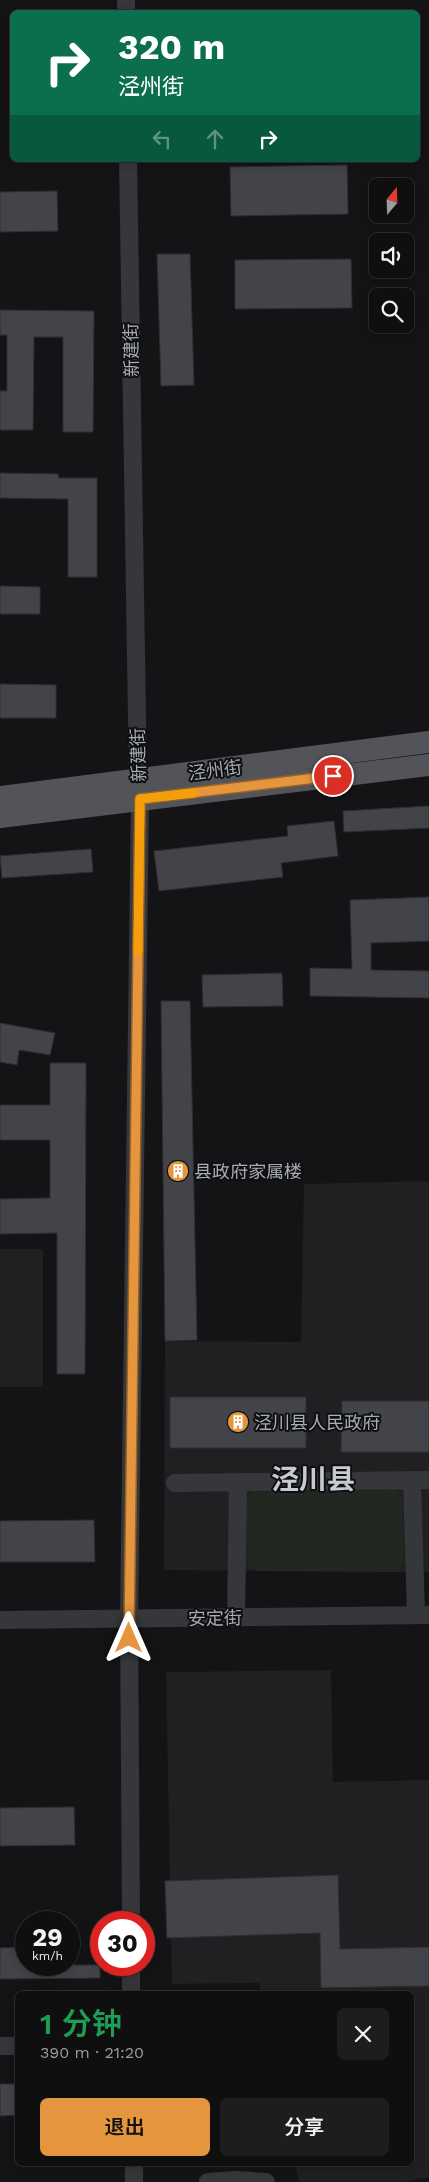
<!DOCTYPE html>
<html lang="zh">
<head>
<meta charset="utf-8">
<style>
  body { margin:0; font-family:"Work Sans","Noto Sans SC",sans-serif; background:#1d1d1e; color:#f1f3f6; height:100vh; display:flex; flex-direction:column; font-size:19px; white-space:nowrap }
  * { box-sizing:border-box; margin:0 }
  p { font-size:16px; color:#9b9c9f }
  .icon { flex:none; width:28px; height:28px; fill:none; stroke:currentColor; stroke-width:2; stroke-linecap:round; stroke-linejoin:round }
  .map { position:relative; flex:1; overflow:hidden }
  .side { position:absolute; left:15px; top:1991px; width:399px; height:175px; display:flex; flex-direction:column; background:#0f0f10; border-radius:8px; box-shadow:0 2px 12px #0003,0 0 0 1px #2f2f30 }
  .side>* { flex:none }
  .top-card { position:absolute; left:10px; top:10px; width:410px; height:152px; border-radius:8px; box-shadow:0 2px 12px #0003,0 0 0 1px #2f2f30; background:#0b6e4f; color:#fff; overflow:hidden }
  .needle { width:32px; rotate:19deg }
  .fabs { position:absolute; left:369px; top:178px; display:grid; gap:10px }
  .fabs a { display:grid; place-items:center; width:45px; height:45px; border-radius:8px; background:#0f0f10; box-shadow:0 2px 12px #0003,0 0 0 1px #2f2f30; font-size:25px }
  .speed { position:absolute; left:15px; top:1911px; display:flex; gap:10px; font-size:25px; font-weight:700; text-align:center }
  .speed>* { display:grid; place-content:center; width:65px; height:65px; border-radius:50%; background:#0f0f10; box-shadow:0 2px 12px #0003,0 0 0 1px #2f2f30; line-height:1 }
  .speed small { font-size:12px; font-weight:400 }
  .speed .limit { border:8px solid #d22; background:#fff; color:#111 }
  .pin { position:absolute; display:grid; place-items:center; width:42px; height:42px; color:#fff; margin:-21px; border:2px solid #fff; border-radius:50%; box-shadow:0 1px 5px #0007 }
  .me { position:absolute; width:55px; margin:-28px; rotate:0deg; stroke-linejoin:round; filter:drop-shadow(0 0 4px #0008) }
  .turn { display:flex; align-items:center; gap:18px; height:105px; padding:0 25px; font-size:22px }
  .turn .icon { width:65px; height:65px; stroke-width:2.5 }
  .turn b { display:block; font-size:35px; line-height:42px }
  .lanes { display:flex; align-items:center; height:48px; padding:0 25px; background:#0003; justify-content:center; gap:25px; direction:ltr }
  .lanes .off { opacity:.35 }
  .round { display:grid; place-items:center; flex:none; width:52px; height:52px; border-radius:8px; background:#1d1d1e }
  .headline { display:flex; align-items:center; justify-content:space-between; height:85px; padding:0 25px }
  h1 { font-size:30px; font-weight:600; line-height:38px; color:#1e9e55 }
  .cta { display:flex; gap:10px; margin-top:auto; padding:10px 25px }
  .cta a { flex:1; height:58px; border-radius:8px; background:#e4953d; color:#111; font-size:20px; font-weight:600; line-height:58px; text-align:center }
  .cta a+a { background:#1d1d1e; color:#f1f3f6 }
  .map>svg:first-child { display:block }
</style>
</head>
<body>
<div class="map">
<svg width="429" height="2182" viewBox="0 0 429 2182">
  <rect width="100%" height="100%" fill="#141416"/>
  <path fill="#202023" d="M429,1181V1572L164,1570L165,1341L301,1342L304,1184Z
    M0,1249H43V1387H0Z
    M331,1670L333,1782L429,1780V2177L403,2182H299L295,2164H411V1994H262L259,1983L172,1984L166,1672Z"/>
  <path fill="#212821" d="M396,1490L402,1497L404,1563L398,1572L256,1571L247,1565L246,1497L254,1492Z"/>
  <path fill="#434449" stroke="#2e2f32" d="M347,165L348,214L231,216L230,167Z
    M57,191L58,231L0,232V192Z
    M157,254H190L194,385L161,386Z
    M351,259L352,308L235,309V260Z
    M0,310L94,311L93,432H63V337H34L33,430H0V391H7V335H0Z
    M0,473L58,474L59,478H97V577H68V499L0,498Z
    M0,586L40,587V614H0Z
    M0,684L56,685V718H0Z
    M429,806V828L344,832L343,811Z
    M334,821L338,856L281,863L283,877L159,891L154,851L288,836L287,826Z
    M91,849L93,872L2,878L0,856Z
    M429,897V941L371,943V970L429,971V998L310,996V968L352,969L350,900Z
    M282,973L283,1006L203,1007L202,975Z
    M161,1001H190L197,1340L165,1341Z
    M0,1023L55,1033L50,1055L19,1050L17,1065L0,1062Z
    M50,1063H86L85,1374H57V1233L0,1234V1199L50,1198V1140H0V1105H50Z
    M170,1397H306V1448H170Z
    M342,1401H429V1452H341Z
    M94,1520L95,1562H0V1521Z
    M74,1807L75,1845L0,1846V1808Z
    M338,1875L340,1949L429,1947V1986L321,1988L320,1933L167,1938L165,1881Z
    M26,1947V1965H100V1978L0,1979V1948Z
    M0,2084H18V2115L0,2116Z"/>
  <g fill="none" stroke-linecap="round" stroke-linejoin="round">
    <path stroke="#35373a" stroke-width="18" d="M126,0V12
      M128,160L138,780L140,799L129,1619L131,1922
      M412,1480L416,1615
      M175,1483L429,1480
      M236,1618L238,1482
      M0,1620L429,1615
      M131,1965V1994
      M0,2046H18
      M134,2164V2182
      M208,2182L236,2180L266,2182"/>
    <path stroke="#525459" stroke-width="22" d="M0,797L429,742
      M0,817L429,765"/>
  </g>
  <g fill="none" stroke-linecap="round" stroke-linejoin="round">
    <g stroke="#946128" stroke-width="12">
      <path id="route" d="M129,1638L140,799L333,776"/>
    </g>
    <use href="#route" stroke="#e4953d" stroke-width="9"/>
    <path stroke="#f59e0b" stroke-width="9" d="M138,952L140,799L194,793"/>
  </g>
  <defs>
    <g id="building-disc" transform="scale(1.125)"><circle r="9.5" fill="#e4953d" stroke="#0f0f11"/><path d="M-4-6H4V6H1V3H-1V6H-4ZM-2.5-4.3h1.7v1.8h-1.7ZM.8-4.3h1.7v1.8H.8ZM-2.5-1h1.7V.8h-1.7ZM.8-1h1.7V.8H.8Z" fill="#fff"/></g>
  </defs>
  <g fill-rule="evenodd">
    <use href="#building-disc" x="178" y="1171"/>
    <use href="#building-disc" x="238" y="1422"/>
  </g>
  <g text-anchor="middle" dominant-baseline="central" stroke-width="4" stroke-linejoin="round" paint-order="stroke">
    <g font-size="18" fill="#a7adb5" stroke="#0f0f11">
      <text transform="translate(131 350) rotate(-91)">新建街</text>
      <text transform="translate(138 755) rotate(-92)">新建街</text>
      <text transform="translate(215 770) rotate(-7)">泾州街</text>
      <text transform="translate(215 1618) rotate(-1)">安定街</text>
    </g>
    <g font-size="18" fill="#a7adb5" stroke="#0f0f11" text-anchor="start">
      <text x="194" y="1171">县政府家属楼</text>
      <text x="254" y="1422">泾川县人民政府</text>
    </g>
    <g font-size="28" font-weight="bold" fill="#c7cbd1" stroke="#0f0f11">
      <text x="313" y="1479">泾川县</text>
    </g>
  </g>
</svg>
<div class="fabs">
<a><svg class="needle" viewBox="-14 -14 28 28"><path d="M0-13l5 13h-10z" fill="#e53935"/><path d="M0 13l5-13h-10z" fill="#9b9c9f"/></svg></a>
<a><svg class="icon" aria-label="sound" viewBox="0 0 24 24"><path d="M4 9h4l5-4v14l-5-4H4zM17 9q2 3 0 6"/></svg></a>
<a><svg class="icon" aria-label="search" viewBox="0 0 24 24"><circle cx="10" cy="10" r="6"/><path d="M15 15l6 6"/></svg></a>
</div>
<div class="speed"><div>29<small>km/h</small></div><div class="limit">30</div></div>
<div class="pin" style="left:333px;top:776px;background:#d93025"><svg class="icon" aria-label="arrive" viewBox="0 0 24 24"><path d="M6 21V4h12l-3 4 3 4H6"/></svg></div>
<svg class="me" style="left:129px;top:1638px" viewBox="-20 -20 40 40"><path d="M0-17L14 15 0 8-14 15z" fill="#e4953d" stroke="#fff" stroke-width="4"/></svg>
<div class="top-card">
<div class="turn"><svg class="icon" aria-label="right" viewBox="0 0 24 24"><path d="M7 20v-9h11M14 6l5 5-5 5"/></svg><div><b>320 m</b>泾州街</div></div>
<div class="lanes"><svg class="icon off" aria-label="left" viewBox="0 0 24 24"><path d="M17 20v-9H6M10 6l-5 5 5 5"/></svg><svg class="icon off" aria-label="ahead" viewBox="0 0 24 24"><path d="M12 20V5M6 11l6-6 6 6"/></svg><svg class="icon" aria-label="right" viewBox="0 0 24 24"><path d="M7 20v-9h11M14 6l5 5-5 5"/></svg></div>
</div>
<section class="side">
<div class="headline"><div><h1>1 分钟</h1><p>390 m · 21:20</p></div><a class="round"><svg class="icon" aria-label="close" viewBox="0 0 24 24"><path d="M6 6l12 12M18 6L6 18"/></svg></a></div>
<div class="cta"><a>退出</a><a>分享</a></div>
</section>
</div>
</body>
</html>
